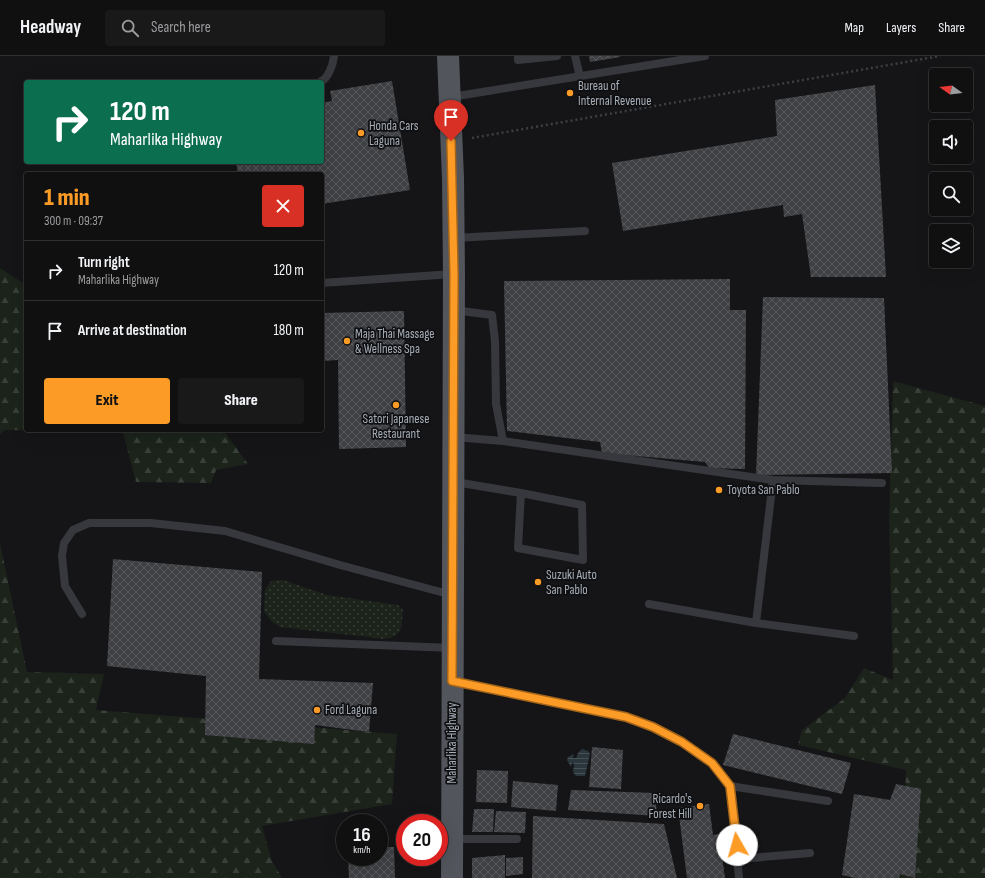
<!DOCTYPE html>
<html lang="en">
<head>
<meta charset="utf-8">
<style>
  body { margin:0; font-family:"Sofia Sans Condensed",sans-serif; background:#19191a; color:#f1f3f6; height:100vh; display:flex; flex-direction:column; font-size:15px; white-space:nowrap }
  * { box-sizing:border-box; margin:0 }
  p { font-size:13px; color:#9c9d9f }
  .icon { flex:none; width:22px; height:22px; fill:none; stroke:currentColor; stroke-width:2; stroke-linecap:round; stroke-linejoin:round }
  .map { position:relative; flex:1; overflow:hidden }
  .side { position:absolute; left:24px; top:116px; width:300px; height:260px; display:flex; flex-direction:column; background:#101011; border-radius:4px; box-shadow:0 4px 16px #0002,0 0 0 1px #303031 }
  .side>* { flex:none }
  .banner { position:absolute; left:24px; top:24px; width:300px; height:84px; border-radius:4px; box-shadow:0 4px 16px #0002,0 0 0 1px #303031; background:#0b6e4f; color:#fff; overflow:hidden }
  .needle { width:26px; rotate:284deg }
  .fabs { position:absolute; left:929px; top:12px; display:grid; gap:8px }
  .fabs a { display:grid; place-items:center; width:44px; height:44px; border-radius:4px; background:#101011; box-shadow:0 4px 16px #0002,0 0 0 1px #303031; font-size:20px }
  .speed { position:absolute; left:336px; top:758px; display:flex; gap:8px; font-size:20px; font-weight:700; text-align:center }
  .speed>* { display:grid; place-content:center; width:52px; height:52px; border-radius:50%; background:#101011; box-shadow:0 4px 16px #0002,0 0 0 1px #303031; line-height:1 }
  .speed small { font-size:10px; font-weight:400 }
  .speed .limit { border:6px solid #d22; background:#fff; color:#111 }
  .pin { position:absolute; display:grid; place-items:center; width:34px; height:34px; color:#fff; margin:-41px -17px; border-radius:50% 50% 50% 0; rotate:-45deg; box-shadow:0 0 4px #0007 }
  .pin .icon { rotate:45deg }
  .me { position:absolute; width:44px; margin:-22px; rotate:353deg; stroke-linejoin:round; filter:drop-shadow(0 0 3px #0008) }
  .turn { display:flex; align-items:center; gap:14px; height:84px; padding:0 20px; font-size:18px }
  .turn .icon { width:52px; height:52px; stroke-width:2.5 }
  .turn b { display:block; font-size:28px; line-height:34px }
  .round { display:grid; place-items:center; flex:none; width:42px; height:42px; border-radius:4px; background:#19191a }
  .head { display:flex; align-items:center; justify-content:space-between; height:68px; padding:0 20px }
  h1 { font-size:24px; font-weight:800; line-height:30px; color:#fd9b27 }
  .action { display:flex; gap:8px; margin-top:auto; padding:8px 20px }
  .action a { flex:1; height:46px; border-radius:4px; background:#fd9b27; color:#111; font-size:16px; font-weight:800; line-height:46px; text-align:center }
  .action a+a { background:#19191a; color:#f1f3f6 }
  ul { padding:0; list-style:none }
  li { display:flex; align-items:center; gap:12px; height:60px; padding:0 20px; border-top:1px solid #303031 }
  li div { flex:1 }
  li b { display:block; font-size:15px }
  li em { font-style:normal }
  header { display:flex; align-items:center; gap:24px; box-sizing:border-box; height:56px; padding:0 20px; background:#101011; border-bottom:1px solid #303031 }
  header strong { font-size:19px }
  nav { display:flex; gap:22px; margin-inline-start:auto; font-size:14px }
  .search { width:280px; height:36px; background:#19191a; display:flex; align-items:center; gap:10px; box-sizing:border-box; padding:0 14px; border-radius:4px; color:#9c9d9f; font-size:15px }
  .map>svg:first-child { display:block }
</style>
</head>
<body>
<header>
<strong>Headway</strong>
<div class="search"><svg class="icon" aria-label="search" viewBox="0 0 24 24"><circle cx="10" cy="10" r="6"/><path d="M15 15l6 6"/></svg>Search here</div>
<nav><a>Map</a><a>Layers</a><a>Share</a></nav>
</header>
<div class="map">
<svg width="985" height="822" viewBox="0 0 985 822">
  <defs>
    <pattern id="grass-dots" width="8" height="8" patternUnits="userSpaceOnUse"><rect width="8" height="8" fill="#1b231b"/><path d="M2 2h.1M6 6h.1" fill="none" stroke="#39403a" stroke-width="1.8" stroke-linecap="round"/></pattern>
    <pattern id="forest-firs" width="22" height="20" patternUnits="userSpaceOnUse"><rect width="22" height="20" fill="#1b231b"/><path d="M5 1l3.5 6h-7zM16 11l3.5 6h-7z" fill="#39403a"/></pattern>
    <pattern id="water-rules" width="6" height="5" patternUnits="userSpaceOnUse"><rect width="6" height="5" fill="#2a363c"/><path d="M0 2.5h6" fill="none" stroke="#465156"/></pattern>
    <pattern id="building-cross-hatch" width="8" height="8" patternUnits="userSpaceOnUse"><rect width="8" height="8" fill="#3f4044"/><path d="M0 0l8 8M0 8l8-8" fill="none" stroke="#58595d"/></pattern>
  </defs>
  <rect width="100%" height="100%" fill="#151517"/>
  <path fill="url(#grass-dots)" d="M283,524L327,539L398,549L403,554C401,571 404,579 385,583L280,571L271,565L264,555L265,534L271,525Z"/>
  <path fill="url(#forest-firs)" d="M0,212L26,229V374H223L248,408L216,414L211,427L136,426L123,376L5,374L0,378Z
    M893,325L985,350V822H879L902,814L906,714L798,689L802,674L845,642L864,612L893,624L889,465Z
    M0,487L27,616L104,618L96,654L397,678L392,748L262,770L272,805L282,822H0Z"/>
  <path fill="url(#water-rules)" d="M582,693L588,695L590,698L585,720H576L573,716L574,708L572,707L571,711L567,704L568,701L574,698L573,702H576L578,697Z"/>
  <path fill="url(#building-cross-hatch)" d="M589,0H620V1L590,6Z
    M392,25L410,134L322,148V118H238L236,106H322V47L332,45L330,35Z
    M875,29L886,221H811L802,158L784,161L783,149L623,175L612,107L777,80L775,44Z
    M730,223V254H746L745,413L709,412L705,406L602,397L600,386L507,375L504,225Z
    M763,241L884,242L892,417L756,419Z
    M404,255L406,391L339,393L338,304L322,305V257Z
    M113,503L262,516L259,623L373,627L369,676L315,669L314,688L205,679L206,620L107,610Z
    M733,678L851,707L842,738L723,709Z
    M592,691L623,694L621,733L589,731Z
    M477,714L508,715L507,747L476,746Z
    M513,725L558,729L556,755L511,751Z
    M896,728L921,733L915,822L900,818L899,822H855L842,819L854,738L890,744Z
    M571,734L655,737L657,760L568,754Z
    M709,748L713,779L719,778L725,822H687L678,752Z
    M474,753H494L493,776H472Z
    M496,755L526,756L525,777L494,776Z
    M533,760L664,768L677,822H532Z
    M379,791H394L395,822H349L348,801H379Z
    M505,799V822H472V802Z
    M523,801V818L506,820V802Z"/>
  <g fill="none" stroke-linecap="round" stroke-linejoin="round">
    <path stroke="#3c3f44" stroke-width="2.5" stroke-dasharray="2 3" stroke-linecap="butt" d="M472,82L940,0"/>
    <path stroke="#36383d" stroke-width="8" d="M518,0V4L557,0
      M575,0L580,21
      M320,26C329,22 333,8 334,0
      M451,41L705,0
      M454,182L585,175
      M322,227L453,218
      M454,254L492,259L495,285L496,348L503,385
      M454,381L503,385L773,424L882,427
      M455,426L521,437L582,449L583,504L518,492L521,437
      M649,548L756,567L854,580
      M82,558L65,530L62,500L64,487L73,474L89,467H151L225,475L340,509L452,539
      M756,567L773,424
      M276,585L452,592
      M453,625L626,661L653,671L682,686L712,707L730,730L828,745
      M730,730L739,822
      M453,783H517
      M739,803L810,797"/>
    <path stroke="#52555c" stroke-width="22" d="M448,0L453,122L454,218L452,822"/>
  </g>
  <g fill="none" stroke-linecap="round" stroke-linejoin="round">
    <g stroke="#a46519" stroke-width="10">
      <path id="route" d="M451,85L454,218L452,625L626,661L653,671L682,686L712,707L730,730L737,789"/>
    </g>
    <use href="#route" stroke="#fd9b27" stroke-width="7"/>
  </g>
  <g fill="#fd9b27" stroke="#101012" stroke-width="1.5">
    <circle cx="570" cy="37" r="4"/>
    <circle cx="361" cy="77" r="4"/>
    <circle cx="347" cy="285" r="4"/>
    <circle cx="396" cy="349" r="4"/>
    <circle cx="719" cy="434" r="4"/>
    <circle cx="538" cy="526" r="4"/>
    <circle cx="317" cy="654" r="4"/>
    <circle cx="700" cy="750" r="4"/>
  </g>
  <g text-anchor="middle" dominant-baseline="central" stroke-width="3.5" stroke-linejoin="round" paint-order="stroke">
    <g font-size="13" fill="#a6aeb8" stroke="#101012" text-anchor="start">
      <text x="578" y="30">Bureau of<tspan x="578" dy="15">Internal Revenue</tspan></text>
      <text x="369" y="70">Honda Cars<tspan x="369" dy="15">Laguna</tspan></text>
      <text x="355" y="278">Maja Thai Massage<tspan x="355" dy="15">&amp; Wellness Spa</tspan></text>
      <text x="396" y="363" text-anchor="middle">Satori Japanese<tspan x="396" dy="15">Restaurant</tspan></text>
      <text x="727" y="434">Toyota San Pablo</text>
      <text x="546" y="519">Suzuki Auto<tspan x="546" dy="15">San Pablo</tspan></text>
      <text x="325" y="654">Ford Laguna</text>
      <text x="692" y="743" text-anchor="end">Ricardo's<tspan x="692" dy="15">Forest Hill</tspan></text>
    </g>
    <g font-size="13" fill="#a6aeb8" stroke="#101012">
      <text transform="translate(452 687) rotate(-90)">Maharlika Highway</text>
    </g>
  </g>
</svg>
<div class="fabs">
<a><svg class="needle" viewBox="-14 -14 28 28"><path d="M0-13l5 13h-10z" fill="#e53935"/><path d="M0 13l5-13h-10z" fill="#9c9d9f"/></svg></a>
<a><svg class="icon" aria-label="sound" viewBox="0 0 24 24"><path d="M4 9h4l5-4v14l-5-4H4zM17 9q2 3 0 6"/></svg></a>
<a><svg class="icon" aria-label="search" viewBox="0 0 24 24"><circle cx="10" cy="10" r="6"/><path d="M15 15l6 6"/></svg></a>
<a><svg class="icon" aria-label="layers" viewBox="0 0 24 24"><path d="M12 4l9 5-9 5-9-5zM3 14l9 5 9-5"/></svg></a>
</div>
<div class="speed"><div>16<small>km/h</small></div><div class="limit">20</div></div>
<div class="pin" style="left:451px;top:85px;background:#d93025"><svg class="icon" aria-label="arrive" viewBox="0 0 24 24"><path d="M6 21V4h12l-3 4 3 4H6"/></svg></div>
<svg class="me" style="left:737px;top:789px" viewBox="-20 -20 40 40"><circle r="19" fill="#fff"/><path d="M0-13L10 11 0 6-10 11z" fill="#fd9b27"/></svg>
<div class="banner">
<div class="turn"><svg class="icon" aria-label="right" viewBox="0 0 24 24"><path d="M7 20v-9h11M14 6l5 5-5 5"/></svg><div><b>120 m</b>Maharlika Highway</div></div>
</div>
<section class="side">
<div class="head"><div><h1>1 min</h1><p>300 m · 09:37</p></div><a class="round" style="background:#d93025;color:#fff"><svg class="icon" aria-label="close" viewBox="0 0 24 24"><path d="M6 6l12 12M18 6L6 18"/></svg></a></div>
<ul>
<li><svg class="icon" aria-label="right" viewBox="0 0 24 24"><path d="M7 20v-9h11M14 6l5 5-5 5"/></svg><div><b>Turn right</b><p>Maharlika Highway</p></div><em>120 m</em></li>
<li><svg class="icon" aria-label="arrive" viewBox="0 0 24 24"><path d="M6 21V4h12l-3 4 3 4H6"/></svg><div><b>Arrive at destination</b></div><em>180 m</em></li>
</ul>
<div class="action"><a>Exit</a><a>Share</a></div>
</section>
</div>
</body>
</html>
